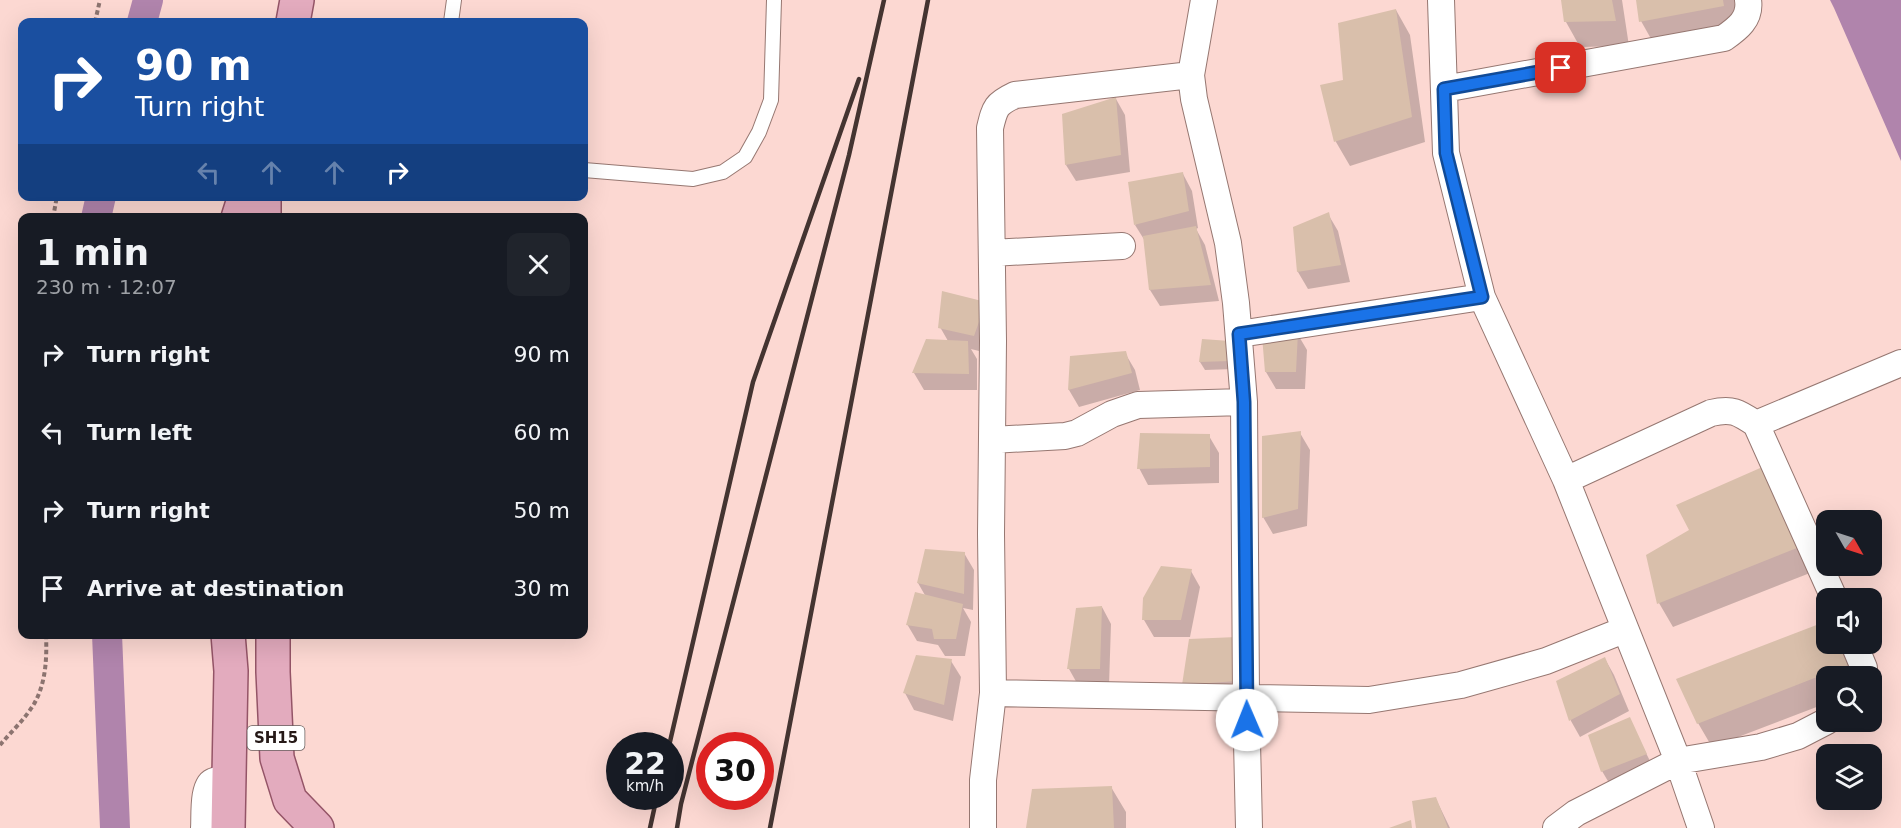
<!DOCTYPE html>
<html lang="en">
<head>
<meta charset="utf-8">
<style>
  body { margin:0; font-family:"DejaVu Sans",sans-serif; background:#20242c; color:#f1f3f6; height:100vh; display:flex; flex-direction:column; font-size:22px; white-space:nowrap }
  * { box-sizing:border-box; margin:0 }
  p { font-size:20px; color:#9ea1a6 }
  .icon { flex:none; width:33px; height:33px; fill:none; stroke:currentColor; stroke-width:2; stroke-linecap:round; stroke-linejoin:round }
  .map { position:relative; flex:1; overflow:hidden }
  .drawer { position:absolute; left:18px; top:213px; width:570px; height:426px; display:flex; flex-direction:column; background:#171b24; border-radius:12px; box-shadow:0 6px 24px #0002 }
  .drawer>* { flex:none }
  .top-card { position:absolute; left:18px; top:18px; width:570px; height:183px; border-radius:12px; box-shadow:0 6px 24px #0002; background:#1a4fa0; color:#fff; overflow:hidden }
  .needle { width:39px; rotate:129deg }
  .controls { position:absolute; left:1816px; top:510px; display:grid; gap:12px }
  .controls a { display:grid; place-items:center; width:66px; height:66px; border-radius:12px; background:#171b24; box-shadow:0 6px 24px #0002; font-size:30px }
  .speed { position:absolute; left:606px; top:732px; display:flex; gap:12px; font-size:30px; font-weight:700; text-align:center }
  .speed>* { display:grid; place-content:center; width:78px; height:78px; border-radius:50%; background:#171b24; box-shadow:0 6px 24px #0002; line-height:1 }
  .speed small { font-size:15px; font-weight:400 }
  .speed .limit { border:9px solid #d22; background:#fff; color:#111 }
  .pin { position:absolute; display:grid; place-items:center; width:51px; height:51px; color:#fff; margin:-26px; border-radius:12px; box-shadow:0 3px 9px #0006 }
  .me { position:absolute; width:66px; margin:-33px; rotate:359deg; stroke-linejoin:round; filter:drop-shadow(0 0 4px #0008) }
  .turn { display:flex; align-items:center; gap:21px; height:126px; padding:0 18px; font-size:27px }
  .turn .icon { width:78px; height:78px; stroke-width:2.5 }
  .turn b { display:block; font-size:42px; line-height:51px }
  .lanes { display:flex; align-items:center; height:57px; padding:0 18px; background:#0003; justify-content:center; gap:30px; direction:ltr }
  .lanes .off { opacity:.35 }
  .round { display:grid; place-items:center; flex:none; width:63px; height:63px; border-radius:12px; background:#20242c }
  .summary { display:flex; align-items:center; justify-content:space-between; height:102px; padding:0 18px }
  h1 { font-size:36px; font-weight:700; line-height:45px }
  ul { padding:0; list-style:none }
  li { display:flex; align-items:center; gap:18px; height:78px; padding:0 18px }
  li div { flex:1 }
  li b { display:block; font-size:22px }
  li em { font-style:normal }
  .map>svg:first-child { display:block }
</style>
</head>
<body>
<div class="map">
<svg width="1901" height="828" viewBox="0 0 1901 828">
  <rect width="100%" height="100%" fill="#fcd8d2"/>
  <path fill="#b084ac" d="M1830,0H1901V161L1834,8Z"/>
  <path fill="#0003" d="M1563,0H1622L1629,46L1580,47L1566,22Z
    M1637,0H1734L1741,38L1659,53L1641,21Z
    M1396,10L1410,35L1425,142L1350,166L1336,142L1322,87L1345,82Z
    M1116,99L1125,115L1130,172L1076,181L1066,165Z
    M1183,174L1192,191L1198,228L1196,229L1205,245L1219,301L1160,306L1150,290L1145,241L1135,225Z
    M1328,214L1338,231L1350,282L1308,289L1298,272L1294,228Z
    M985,303L983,352L971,349L977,359V390H924L914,373L927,341H948L940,327Z
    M1297,333L1307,350L1305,389H1276L1266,372Z
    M1203,341L1229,343L1234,369L1205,370L1200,362Z
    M1125,353L1135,370L1140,390L1079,407L1069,390L1071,357Z
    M1300,433L1310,450L1307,526L1273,534L1263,517Z
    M1209,436L1219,453V483L1148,485L1139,468Z
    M1766,467L1810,573L1673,627L1659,603L1691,531Z
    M964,553L974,570L973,610L963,608L971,622L965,656H945L938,645L917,641L907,624L926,597L918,583Z
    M1191,571L1200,587L1190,637H1154L1144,620Z
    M1102,607L1111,624L1109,686L1078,685L1069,669Z
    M1827,623V644H1839L1854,676H1827V703L1712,747L1698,723Z
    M1236,639L1246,697L1184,684Z
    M1605,659L1614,675L1629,711L1580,737L1571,721L1558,681Z
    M951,661L961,677L953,721L914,710L905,693Z
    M1629,719L1655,771L1612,788L1602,771Z
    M1111,787L1126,812V828H1028Z
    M1436,799L1450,828H1417Z"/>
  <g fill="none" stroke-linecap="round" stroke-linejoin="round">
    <path stroke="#b084ac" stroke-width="30" d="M142,22L148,0
      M96,218L101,196
      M107,634L115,828"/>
  </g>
  <path fill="#d9bfab" d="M1561,0H1612L1616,21L1564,22Z
    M1636,0H1723L1724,6L1639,22Z
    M1396,9L1412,117L1334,142L1320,85L1343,80L1338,23Z
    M1116,97L1121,155L1065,165L1062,114Z
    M1183,172L1189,211L1134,225L1128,182Z
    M1329,212L1341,265L1297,272L1293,227Z
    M1196,226L1211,285L1149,290L1143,236Z
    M942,291L986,302L974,336L938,328Z
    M1298,332L1296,372H1265L1262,336Z
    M926,339L968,341L969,374L912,373Z
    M1202,339L1230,341V361L1199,362Z
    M1126,351L1132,373L1068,390L1070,356Z
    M1301,431L1298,509L1262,518V436Z
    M1140,433L1210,434V467L1137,469Z
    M1767,465L1797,548L1657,604L1646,555L1689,530L1676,505Z
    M925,549L965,552L964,594L917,583Z
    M1161,566L1192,569L1181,620H1142L1143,598Z
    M915,592L963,604L956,639H934L932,629L906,625Z
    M1102,606L1100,669H1067L1076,608Z
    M1827,621V644H1838L1848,665L1697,724L1676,679Z
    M1237,637V681L1182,685L1189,639Z
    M916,655L952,659L944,705L903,693Z
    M1605,657L1620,694L1569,721L1556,681Z
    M1630,717L1647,754L1601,772L1588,735Z
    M1112,786L1114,828H1026L1032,789Z
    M1436,797L1448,828H1416L1412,801Z
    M1411,820L1412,828H1389Z"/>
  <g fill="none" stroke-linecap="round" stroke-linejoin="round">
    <g stroke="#967771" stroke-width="16">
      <path id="lane" d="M451,22L454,0
        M584,170L693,179L723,172L745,157L759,132L771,100L774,0"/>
    </g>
    <g stroke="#967771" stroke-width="28">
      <path id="street" d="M1204,0L1191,75L1194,99L1228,243L1236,303L1244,402L1246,698L1249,828
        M1441,0L1446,153L1482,297L1566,480L1678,761L1701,828
        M1444,89L1724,38C1737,29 1751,19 1748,0
        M992,253L1122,246
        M1239,334L1482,297
        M1756,424L1901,363
        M992,440L1065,436L1077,433L1112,414L1138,405L1244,402
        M1566,480L1711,413C1732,408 1738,412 1756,424L1834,598
        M1854,644L1864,668L1863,676
        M993,693L1369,700L1461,685L1546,661L1624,630
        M204,828C205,818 202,784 214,781C218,779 225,781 229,782
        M983,828V780L993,693L991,534L993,341L990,128C995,107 996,104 1015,95L1191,75
        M1556,828L1576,813L1678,761L1761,747L1798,736L1827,721"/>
    </g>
    <g stroke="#945467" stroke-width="36">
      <path id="primary" d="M293,22L297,0
        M238,218L245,196
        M264,218V196
        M273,634V672L277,758L290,800L317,828
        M228,828L231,671L228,634"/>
    </g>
    <path stroke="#8c7470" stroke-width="4" stroke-dasharray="4.5 3" stroke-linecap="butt" d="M95,22L100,0
      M53,218L57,196
      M0,745C11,732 25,719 34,704C46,683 47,658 46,634"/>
    <use href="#lane" stroke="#fff" stroke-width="14"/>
    <use href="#street" stroke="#fff" stroke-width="26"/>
    <use href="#primary" stroke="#e3abbe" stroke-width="33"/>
    <path stroke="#443431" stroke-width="4.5" d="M669,746L753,382L859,79
      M650,828L657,796
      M677,828L681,804L849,155L884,0
      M770,828L928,0"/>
  </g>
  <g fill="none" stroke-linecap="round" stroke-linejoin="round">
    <g stroke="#114b97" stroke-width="15">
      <path id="route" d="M1247,720L1244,402L1239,334L1482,297L1446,153L1444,89L1561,68"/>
    </g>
    <use href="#route" stroke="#1a73e8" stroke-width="10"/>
  </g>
  <g text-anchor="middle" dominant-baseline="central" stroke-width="6" stroke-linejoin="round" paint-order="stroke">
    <rect fill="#fff" stroke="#675e5d" stroke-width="1.5" x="247.5" y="726" width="57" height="24" rx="4.5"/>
    <g font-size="15" font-weight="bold" fill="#261917">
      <text x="276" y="738">SH15</text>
    </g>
  </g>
</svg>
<div class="controls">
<a><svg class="needle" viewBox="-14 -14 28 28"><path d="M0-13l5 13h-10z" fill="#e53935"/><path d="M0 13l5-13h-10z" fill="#9ea1a6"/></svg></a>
<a><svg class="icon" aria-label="sound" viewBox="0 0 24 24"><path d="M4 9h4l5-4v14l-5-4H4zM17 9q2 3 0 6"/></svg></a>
<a><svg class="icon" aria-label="search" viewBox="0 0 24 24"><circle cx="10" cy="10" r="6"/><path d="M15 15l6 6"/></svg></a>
<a><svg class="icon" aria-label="layers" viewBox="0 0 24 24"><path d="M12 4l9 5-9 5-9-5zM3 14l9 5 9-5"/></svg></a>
</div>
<div class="speed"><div>22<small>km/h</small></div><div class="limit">30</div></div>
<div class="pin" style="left:1561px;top:68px;background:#d93025"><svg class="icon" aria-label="arrive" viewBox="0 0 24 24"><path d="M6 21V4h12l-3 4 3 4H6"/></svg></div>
<svg class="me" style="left:1247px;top:720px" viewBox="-20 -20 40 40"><circle r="19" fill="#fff"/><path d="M0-13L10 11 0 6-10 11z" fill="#1a73e8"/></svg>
<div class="top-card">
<div class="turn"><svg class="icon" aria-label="right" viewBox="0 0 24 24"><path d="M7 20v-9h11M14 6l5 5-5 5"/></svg><div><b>90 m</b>Turn right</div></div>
<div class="lanes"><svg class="icon off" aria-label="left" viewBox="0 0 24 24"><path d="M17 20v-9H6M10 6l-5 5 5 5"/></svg><svg class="icon off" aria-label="ahead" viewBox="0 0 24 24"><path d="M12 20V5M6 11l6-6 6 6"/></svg><svg class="icon off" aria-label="ahead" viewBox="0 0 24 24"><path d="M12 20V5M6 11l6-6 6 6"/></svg><svg class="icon" aria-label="right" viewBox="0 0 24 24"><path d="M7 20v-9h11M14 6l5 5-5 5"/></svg></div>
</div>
<section class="drawer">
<div class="summary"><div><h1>1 min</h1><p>230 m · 12:07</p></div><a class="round"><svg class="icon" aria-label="close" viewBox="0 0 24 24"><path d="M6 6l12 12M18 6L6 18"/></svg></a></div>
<ul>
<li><svg class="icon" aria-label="right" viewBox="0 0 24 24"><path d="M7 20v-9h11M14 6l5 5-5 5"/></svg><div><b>Turn right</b></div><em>90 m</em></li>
<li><svg class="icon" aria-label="left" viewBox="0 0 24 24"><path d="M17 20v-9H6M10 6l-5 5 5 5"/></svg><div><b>Turn left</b></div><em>60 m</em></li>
<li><svg class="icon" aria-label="right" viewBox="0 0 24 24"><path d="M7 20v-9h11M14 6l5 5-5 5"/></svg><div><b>Turn right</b></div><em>50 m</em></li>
<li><svg class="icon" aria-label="arrive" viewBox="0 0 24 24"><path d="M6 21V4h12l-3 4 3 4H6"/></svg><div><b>Arrive at destination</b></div><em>30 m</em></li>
</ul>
</section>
</div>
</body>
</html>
